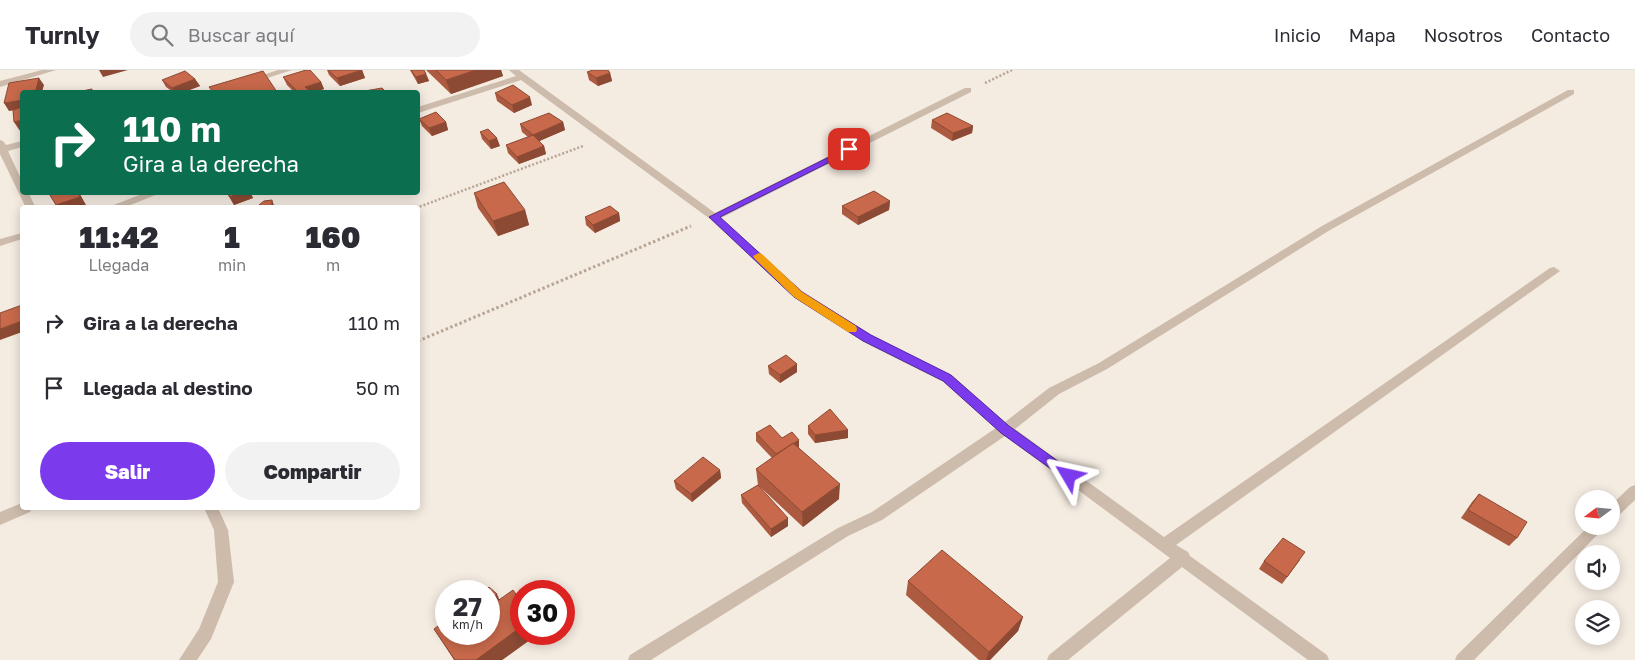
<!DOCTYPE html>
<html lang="es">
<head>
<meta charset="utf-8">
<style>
  body { margin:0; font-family:"Golos Text",sans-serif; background:#f2f2f3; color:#2b2b33; height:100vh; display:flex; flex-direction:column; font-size:19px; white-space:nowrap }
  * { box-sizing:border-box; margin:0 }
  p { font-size:16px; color:#7c7c81 }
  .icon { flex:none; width:28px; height:28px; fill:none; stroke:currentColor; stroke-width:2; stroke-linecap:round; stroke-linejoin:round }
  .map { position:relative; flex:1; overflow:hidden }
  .details { position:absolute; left:20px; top:135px; width:400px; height:305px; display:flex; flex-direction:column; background:#fff; border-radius:5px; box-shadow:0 2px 12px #0003 }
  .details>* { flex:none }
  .top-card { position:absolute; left:20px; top:20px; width:400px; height:105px; border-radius:5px; box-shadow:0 2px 12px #0003; background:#0b6e4f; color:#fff; overflow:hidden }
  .needle { width:32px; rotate:254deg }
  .tools { position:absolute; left:1575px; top:420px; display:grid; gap:10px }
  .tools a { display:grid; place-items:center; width:45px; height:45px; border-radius:50%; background:#fff; box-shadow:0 2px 12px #0003; font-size:25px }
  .speed { position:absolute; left:435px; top:510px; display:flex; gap:10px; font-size:25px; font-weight:700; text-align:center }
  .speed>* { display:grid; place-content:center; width:65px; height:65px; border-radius:50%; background:#fff; box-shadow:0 2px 12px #0003; line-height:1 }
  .speed small { font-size:12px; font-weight:400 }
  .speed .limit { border:8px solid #d22; background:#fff; color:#111 }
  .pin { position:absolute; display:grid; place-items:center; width:42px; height:42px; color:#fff; margin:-21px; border-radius:10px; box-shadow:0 2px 8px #0006 }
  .me { position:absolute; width:55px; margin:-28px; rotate:306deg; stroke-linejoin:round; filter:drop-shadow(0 0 4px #0008) }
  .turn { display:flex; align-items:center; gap:18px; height:105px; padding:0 20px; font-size:22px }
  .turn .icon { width:65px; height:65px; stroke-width:2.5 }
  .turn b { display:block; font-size:35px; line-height:42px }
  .eta { display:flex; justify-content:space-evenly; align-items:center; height:85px; text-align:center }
  .eta b { font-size:30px; font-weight:800; line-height:35px }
  .cta { display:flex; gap:10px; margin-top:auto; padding:10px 20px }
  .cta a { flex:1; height:58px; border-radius:30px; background:#7c3aed; color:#fff; font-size:20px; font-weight:800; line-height:58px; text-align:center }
  .cta a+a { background:#f2f2f3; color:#2b2b33 }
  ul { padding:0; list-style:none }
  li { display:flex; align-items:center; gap:15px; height:65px; padding:0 20px }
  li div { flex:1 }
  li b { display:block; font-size:19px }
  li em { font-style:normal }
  header { display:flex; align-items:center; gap:30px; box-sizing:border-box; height:70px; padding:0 25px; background:#fff; border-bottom:1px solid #e1e1e2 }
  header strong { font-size:24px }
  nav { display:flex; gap:28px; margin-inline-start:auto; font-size:18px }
  .search { width:350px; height:45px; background:#f2f2f3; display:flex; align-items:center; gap:12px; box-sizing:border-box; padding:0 18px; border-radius:28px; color:#7c7c81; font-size:19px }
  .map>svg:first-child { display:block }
</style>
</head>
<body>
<header>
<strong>Turnly</strong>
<div class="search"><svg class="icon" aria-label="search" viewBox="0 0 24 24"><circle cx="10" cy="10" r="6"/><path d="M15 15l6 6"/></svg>Buscar aquí</div>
<nav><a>Inicio</a><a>Mapa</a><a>Nosotros</a><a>Contacto</a></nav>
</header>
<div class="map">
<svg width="1635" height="590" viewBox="0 0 1635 590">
  <rect width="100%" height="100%" fill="#f4ebe1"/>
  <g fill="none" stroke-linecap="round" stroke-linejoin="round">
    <path stroke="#b9a596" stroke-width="2.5" stroke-dasharray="2 2" stroke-linecap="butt" d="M985,13L1012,0
      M416,138L583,76"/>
    <path stroke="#b9a596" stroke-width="3" stroke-dasharray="2.5 2.5" stroke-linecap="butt" d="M418,271L691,156"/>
    <path fill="#cdbbac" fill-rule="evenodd" d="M42,0H56L0,17V11Z
      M278,0H292L252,13L248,10Z
      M509,0H519L715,143L965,18H971V22L721,148L802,221L871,265L951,305L1005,352L1049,318L1099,293L1322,156L1568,20H1574V24L1330,160L1107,299L1059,324L1015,359L1164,467L1550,198L1554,197L1560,201L1176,475L1188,482L1190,486L1327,585L1329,590H1308L1182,497L1068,590H1047L1049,585L1170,488L1005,366L882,450L848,466L651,590H628L630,585L838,458L872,442L996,358L943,311L863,271L794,227L710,149L521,10L418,43V37L516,6Z
      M228,14L232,17L231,19L216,22H203Z
      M0,70L3,71L6,75L22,71V77L8,81L22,111V122H28L36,138H26L0,84Z
      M147,122H163L123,138H106Z
      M22,163V169L0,176V169Z
      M1635,415V430L1616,448L1611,450V435L1630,417Z
      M22,433V438H32L30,442L0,455V442Z
      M204,438H218L228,460L234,512L211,569L197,590H179L199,559L218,512L214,460Z
      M1589,456H1606L1474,590H1455L1457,585Z"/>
  </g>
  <path fill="#ac5a40" d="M327,0H362L365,8L340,16L329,5Z
    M410,0H424L426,4L429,11L418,14Z
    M426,0H501L503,6L451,24Z
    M587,2L610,3L612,11L598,16L589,10Z
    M283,7L321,12L324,19L314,22H294L287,15Z
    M195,9L200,16L184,22H173L166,17L162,10Z
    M495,23L532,35L514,43L497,31Z
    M419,49L446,52L448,60L432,66L422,56Z
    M932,50L973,56L972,63L952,71L931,58Z
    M563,52L565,60L539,71L544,76L546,84L519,94L508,83L506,75L528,67L522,62L520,54Z
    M480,62L500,76L491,79L482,69Z
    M226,122H250L253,128L234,135Z
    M474,123L525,140L529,155L498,166L478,138Z
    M890,131L889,140L858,155L842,144V136Z
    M619,143L620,151L595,163L586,155L585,147Z
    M797,294V302L780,313L769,304L768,296Z
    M808,356L848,360V368L815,373L808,364Z
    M756,363L782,368L799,378L839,429L803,457L758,415L788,456L771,467L742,433L741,425L758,415L756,399L772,388L756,371Z
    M720,400L721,408L692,432L676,419L674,411Z
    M1479,424L1517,468L1509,476L1461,448L1472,432Z
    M1300,490L1282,514L1259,499L1264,491Z
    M908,511L1023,547L1018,561L990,590H979L906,525Z
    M500,530L538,564L502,590H454L434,559L489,564Z"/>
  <path fill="#8c4a34" d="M99,0H128L103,7Z
    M362,0L365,8L340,16L337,8Z
    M476,0H501L503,6L451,24L446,10Z
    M610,3L612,11L598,16L596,8Z
    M426,4L429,11L418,14L416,7Z
    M39,8L44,15L42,22H25Z
    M195,9L200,16L184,22H175L172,18Z
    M321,12L324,19L314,22H307L305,17Z
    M530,27L532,35L514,43L512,35Z
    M22,30V39L9,41L4,33Z
    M22,50V64L14,52Z
    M446,52L448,60L432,66L429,58Z
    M563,52L565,60L535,73L533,65Z
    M973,56L972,63L952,71L953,63Z
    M497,68L500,76L491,79L489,71Z
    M544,76L546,84L519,94L517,87Z
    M78,122H79L81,126L86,135L79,138H58L56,135Z
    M242,122H250L253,128L234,135L230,127Z
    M272,130L275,138H265Z
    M890,131L889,140L858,155V147Z
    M525,140L529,155L498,166L493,151Z
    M619,143L620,151L595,163L593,155Z
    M22,251V262L0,270V259Z
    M797,294V302L780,313V305Z
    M848,360V368L815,373V365Z
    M799,370V378L776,392V384Z
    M720,400L721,408L692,432L691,424Z
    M840,414L839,429L803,457L802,442Z
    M788,448V456L771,467V459Z
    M497,524L500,531L489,542V531Z
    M1023,547L1018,561L990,590H986L989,582Z
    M521,557V564H538L502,590H476Z"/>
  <path fill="#c8694b" stroke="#8c4a34" d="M306,0H310L321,12L305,17L311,22H298L283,7Z
    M328,0H362L337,8Z
    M411,0H424L426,4L416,7Z
    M436,0H476L446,10Z
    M593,0H608L610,3L596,8L587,2Z
    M185,1L195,9L172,18L162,10Z
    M263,1L277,22H213L209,17Z
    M39,8L36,20L22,22V30L4,33L9,13Z
    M513,15L530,27L512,35L495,23Z
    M382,18L386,22H359Z
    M92,19V22H77Z
    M22,37V50L14,52L13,40Z
    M436,42L446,52L429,58L419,49Z
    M549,43L563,52L533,65L520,54Z
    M947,43L973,56L953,63L932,50Z
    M488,59L497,68L489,71L480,62Z
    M533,65L544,76L517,87L506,75Z
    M504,112L525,140L493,151L474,123Z
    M874,121L890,131L858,147L842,136Z
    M48,122H78L80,127L56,135Z
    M227,122H242L230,127Z
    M272,130V135L265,138H259V135L264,131Z
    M610,136L619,143L593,155L585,147Z
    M22,235V251L0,259V243Z
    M786,285L797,294L780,305L768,296Z
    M830,339L848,360L815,365L808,356Z
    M770,355L782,368L792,362L799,370L776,384L756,363Z
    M793,373L840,414L802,442L756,399Z
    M703,387L720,400L691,424L674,411Z
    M758,415L788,448L771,459L741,425Z
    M1479,424L1527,452L1517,468L1468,440Z
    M1283,468L1305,482L1287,507L1264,491Z
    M942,480L1023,547L989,582L908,511Z
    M489,517L497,524L489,531V521H484Z
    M513,520L521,531V557L476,590H455L434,559L446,550V564H489V537Z"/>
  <path fill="#7c3aed" stroke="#51269a" d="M849,77L852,78V81L720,147L802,222L871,265L951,305L1009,356L1073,402L1075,406L1073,409H1065L1001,363L943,311L863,271L794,227L709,147Z"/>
  <path fill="#f59e0b" d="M759,183L762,184L802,222L856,256L857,259L856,262H848L794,227L755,189L753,186Z"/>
</svg>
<div class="tools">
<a><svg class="needle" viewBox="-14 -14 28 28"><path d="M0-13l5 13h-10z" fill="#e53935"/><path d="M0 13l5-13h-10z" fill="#7c7c81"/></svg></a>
<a><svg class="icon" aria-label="sound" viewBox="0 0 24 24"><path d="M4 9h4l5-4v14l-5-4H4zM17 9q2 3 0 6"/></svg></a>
<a><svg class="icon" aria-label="layers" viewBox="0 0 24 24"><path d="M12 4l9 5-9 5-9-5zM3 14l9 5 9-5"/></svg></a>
</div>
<div class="speed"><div>27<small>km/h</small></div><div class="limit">30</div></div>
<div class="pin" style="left:849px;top:79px;background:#d93025"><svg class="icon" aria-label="arrive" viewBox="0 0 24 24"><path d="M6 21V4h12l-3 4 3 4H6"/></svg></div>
<svg class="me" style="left:1069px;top:406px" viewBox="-20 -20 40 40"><path d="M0-17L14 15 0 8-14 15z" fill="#7c3aed" stroke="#fff" stroke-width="4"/></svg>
<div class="top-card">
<div class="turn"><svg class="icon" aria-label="right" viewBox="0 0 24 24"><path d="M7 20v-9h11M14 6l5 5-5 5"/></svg><div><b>110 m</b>Gira a la derecha</div></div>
</div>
<section class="details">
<div class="eta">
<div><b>11:42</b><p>Llegada</p></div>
<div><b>1</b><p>min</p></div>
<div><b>160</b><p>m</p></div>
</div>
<ul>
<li><svg class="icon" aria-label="right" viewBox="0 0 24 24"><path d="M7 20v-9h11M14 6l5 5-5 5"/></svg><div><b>Gira a la derecha</b></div><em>110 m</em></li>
<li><svg class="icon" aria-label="arrive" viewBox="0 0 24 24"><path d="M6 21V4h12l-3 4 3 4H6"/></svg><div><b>Llegada al destino</b></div><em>50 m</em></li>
</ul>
<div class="cta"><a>Salir</a><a>Compartir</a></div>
</section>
</div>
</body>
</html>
